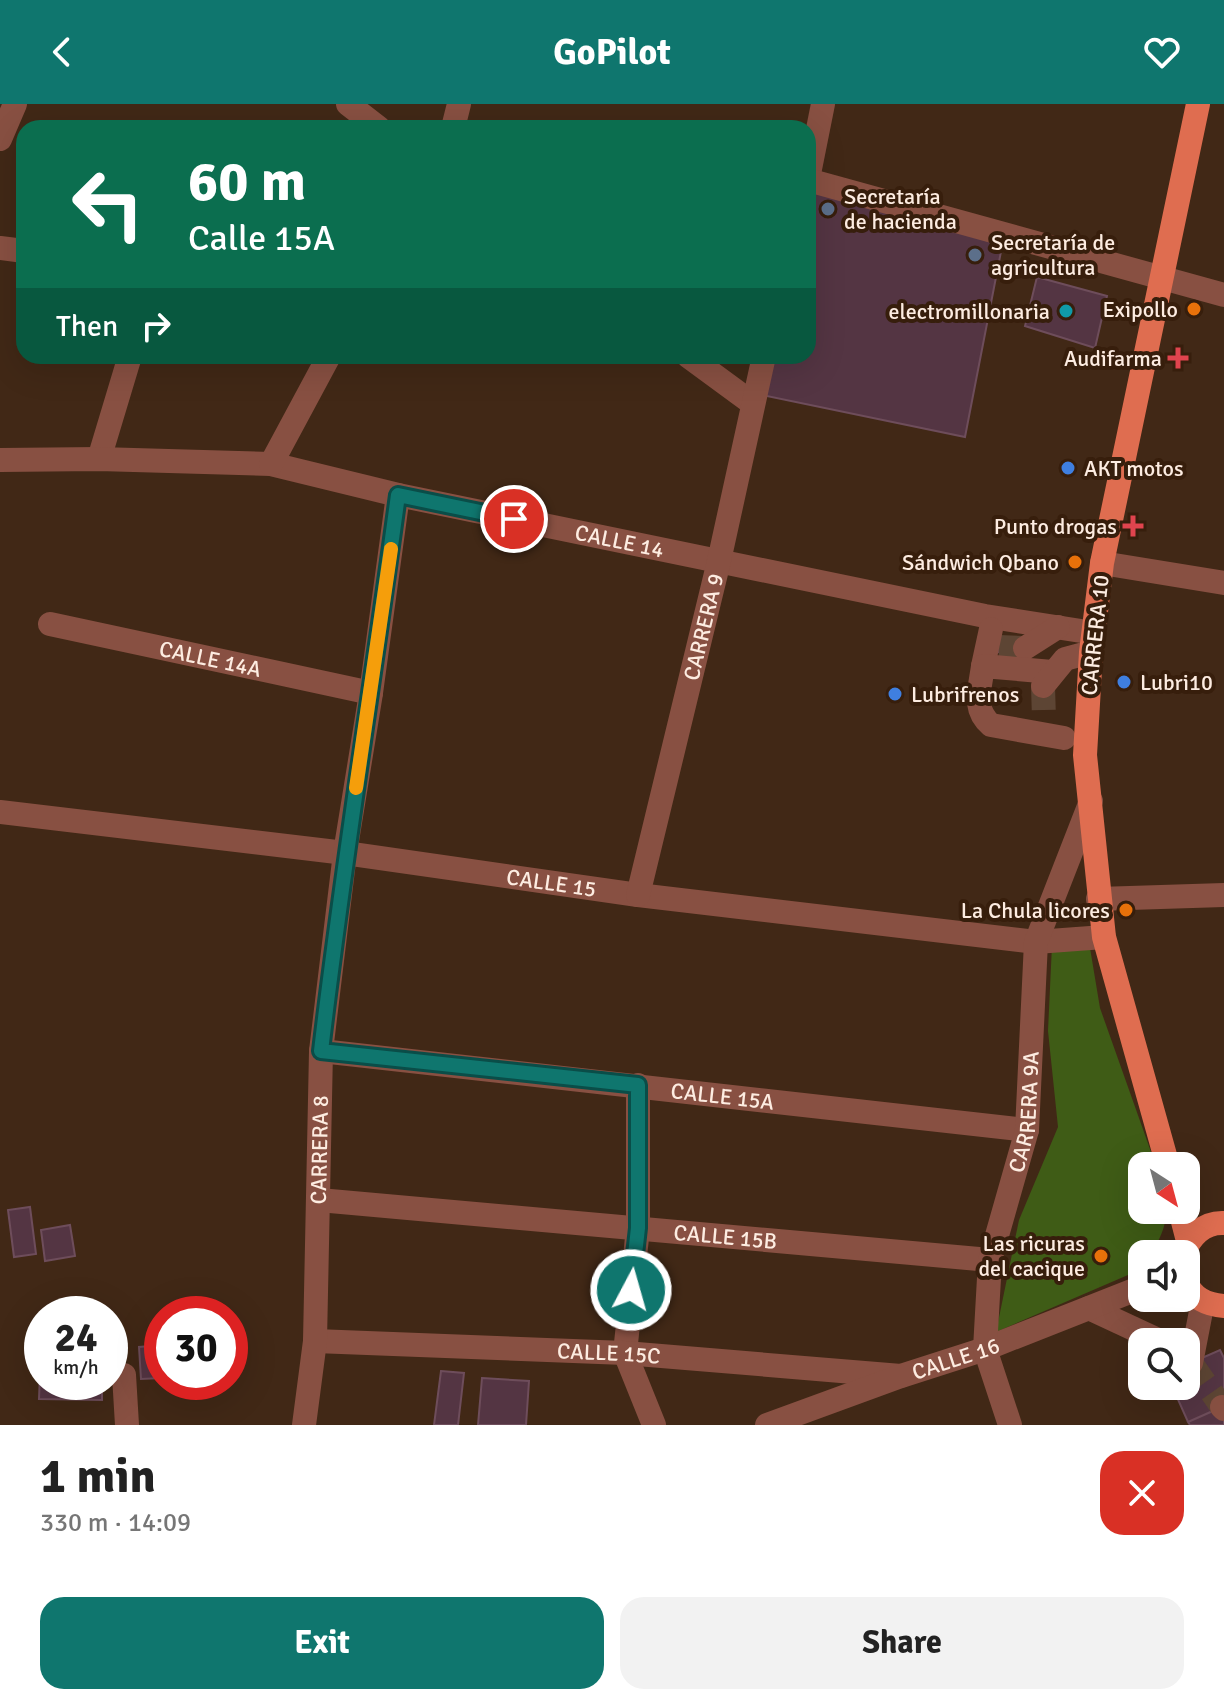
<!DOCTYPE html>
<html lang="en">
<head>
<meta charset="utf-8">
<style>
  body { margin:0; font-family:Signika,sans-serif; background:#f2f2f2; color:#222; height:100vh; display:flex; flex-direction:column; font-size:30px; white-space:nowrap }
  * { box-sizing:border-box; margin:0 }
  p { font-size:26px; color:#767676 }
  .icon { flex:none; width:44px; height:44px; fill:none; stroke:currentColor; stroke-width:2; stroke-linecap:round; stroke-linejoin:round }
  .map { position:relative; height:1321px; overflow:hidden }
  .details { display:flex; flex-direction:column; background:#fff; flex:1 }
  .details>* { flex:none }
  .top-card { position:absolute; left:16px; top:16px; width:800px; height:244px; border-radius:24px; box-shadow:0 8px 32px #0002; background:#0b6e4f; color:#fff; overflow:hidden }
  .needle { width:52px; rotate:144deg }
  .fabs { position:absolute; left:1128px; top:1048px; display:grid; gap:16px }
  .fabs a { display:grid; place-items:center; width:72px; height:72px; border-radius:16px; background:#fff; box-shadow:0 8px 32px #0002; font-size:40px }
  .speed { position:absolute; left:24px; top:1192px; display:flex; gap:16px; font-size:40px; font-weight:700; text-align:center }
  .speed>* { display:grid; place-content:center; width:104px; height:104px; border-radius:50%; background:#fff; box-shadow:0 8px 32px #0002; line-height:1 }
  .speed small { font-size:20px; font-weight:400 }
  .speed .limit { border:12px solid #d22; background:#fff; color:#111 }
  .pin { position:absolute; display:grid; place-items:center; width:68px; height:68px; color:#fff; margin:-34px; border:4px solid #fff; border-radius:50%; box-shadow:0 2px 8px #0007 }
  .me { position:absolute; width:88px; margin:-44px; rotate:6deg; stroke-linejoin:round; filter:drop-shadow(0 0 6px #0008) }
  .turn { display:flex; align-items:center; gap:28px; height:168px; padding:0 40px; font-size:36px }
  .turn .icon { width:104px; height:104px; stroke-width:2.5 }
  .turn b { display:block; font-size:56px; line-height:68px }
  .then { display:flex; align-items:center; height:76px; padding:0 40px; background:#0003; gap:16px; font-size:30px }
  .round { display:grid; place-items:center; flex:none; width:84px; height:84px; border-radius:24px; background:#f2f2f2 }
  .head { display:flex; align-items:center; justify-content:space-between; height:136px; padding:0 40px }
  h1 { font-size:48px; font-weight:700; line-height:60px }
  .action { display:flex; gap:16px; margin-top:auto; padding:16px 40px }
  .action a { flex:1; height:92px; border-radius:24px; background:#0f766e; color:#fff; font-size:32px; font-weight:700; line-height:92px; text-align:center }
  .action a+a { background:#f2f2f2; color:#222 }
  header { display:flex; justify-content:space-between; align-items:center; height:104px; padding:0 40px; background:#0f766e; color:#fff; font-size:36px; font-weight:700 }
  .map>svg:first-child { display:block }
</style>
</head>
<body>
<header><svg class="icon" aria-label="back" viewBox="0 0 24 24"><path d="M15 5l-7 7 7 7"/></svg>GoPilot<svg class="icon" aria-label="heart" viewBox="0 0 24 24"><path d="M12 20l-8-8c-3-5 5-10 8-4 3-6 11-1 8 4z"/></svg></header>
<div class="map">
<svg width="1224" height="1321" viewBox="0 0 1224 1321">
  <rect width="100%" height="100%" fill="#412816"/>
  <path fill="#3f5c16" d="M1052,841L1090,844L1100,904L1156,1062H1142V1106H1166C1167,1121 1159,1137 1151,1150H1142V1161L1128,1171L996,1228L1019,1116L1058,1023L1048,927Z"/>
  <path fill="#543543" stroke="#6e4d5b" stroke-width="2" d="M808,87L1004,132L965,333L757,290L766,252H808Z
    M1037,173L1107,192L1095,244L1025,222Z
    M1000,534L1026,537L1024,551L999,548Z
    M30,1103L36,1150L14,1153L8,1106Z
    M70,1121L75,1152L45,1157L41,1126Z
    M162,1241V1274L141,1275L139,1243Z
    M1220,1246L1224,1254V1302L1188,1318L1172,1282H1186V1261Z
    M441,1267L464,1269L458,1321H434Z
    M40,1269H42V1278H102V1296L39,1295Z
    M482,1274L529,1277L526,1321H478Z
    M1222,1303L1224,1305V1321H1190L1188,1318Z"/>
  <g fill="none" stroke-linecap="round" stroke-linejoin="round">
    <path stroke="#5d4534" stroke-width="24" stroke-dasharray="24 12" stroke-linecap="butt" d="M999,543L1025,544
      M1043,582L1044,615
      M1191,1259L1222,1303"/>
    <g stroke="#885042" stroke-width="24">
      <path d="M348,0L379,24"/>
      <path d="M453,24L459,0"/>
      <path d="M0,35L15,0"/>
      <path d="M808,75L823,0"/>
      <path d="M808,76L1224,191"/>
      <path d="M0,144L24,147"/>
      <path d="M688,252L752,299"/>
      <path d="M99,355L130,252"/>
      <path id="s1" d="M0,356L99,355L271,360L398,391L985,512L1094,529"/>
      <path d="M271,360L329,252"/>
      <path d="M1102,459L1224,479"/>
      <path id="s2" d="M50,520L371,589"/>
      <path d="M1025,544L1058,523"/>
      <path d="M983,562L991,525"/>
      <path d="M1052,568L983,562C980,585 972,605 991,621L1064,634"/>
      <path d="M1043,582L1065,555L1091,548"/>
      <path id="s3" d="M0,708L345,749L638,791L1036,838L1104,833"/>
      <path id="s4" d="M638,791L719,457L764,252"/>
      <path d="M1098,795L1224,791"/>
      <path id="s5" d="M321,947L1027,1026"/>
      <path d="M638,981V1124L625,1249L654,1321"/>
      <path id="s6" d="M319,1096L990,1156"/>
      <path d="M1089,1204L1162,1238"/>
      <path id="s7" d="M315,1237L625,1249L901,1272"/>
      <path d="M1186,1255L1191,1259L1203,1197"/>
      <path d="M124,1271L127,1321"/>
      <path d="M1222,1303L1224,1305"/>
      <path id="s8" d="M304,1321L315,1237L321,947L345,749L371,589L398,391"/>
      <path id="s9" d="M767,1321L901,1272L985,1245L1142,1183"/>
      <path id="s10" d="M1010,1321L985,1245L990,1156L1027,1026L1036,838L1091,697"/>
    </g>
    <path stroke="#df6d50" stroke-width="24" d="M1168,1062L1104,833L1085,651L1091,548L1102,459L1198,0
      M1180,1106L1188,1137
      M1183,1150C1190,1133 1203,1118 1224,1119
      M1186,1178C1192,1194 1208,1201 1224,1202"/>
  </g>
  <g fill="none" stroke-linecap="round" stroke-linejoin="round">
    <g stroke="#0a4d48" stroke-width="20">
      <path id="route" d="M514,415L398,391C373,577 343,761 321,947L638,981V1124L631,1186"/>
    </g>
    <use href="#route" stroke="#0f766e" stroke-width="14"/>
    <path stroke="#f59e0b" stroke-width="14" d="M356,684L391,445"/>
  </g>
  <g fill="#5c6f8a" stroke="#371e0c" stroke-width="3">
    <circle cx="828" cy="105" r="8"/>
    <circle cx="975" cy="151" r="8"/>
  </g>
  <g fill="#e8710a" stroke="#371e0c" stroke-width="3">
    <circle cx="1194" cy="205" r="8"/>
    <circle cx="1075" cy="458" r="8"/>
    <circle cx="1126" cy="806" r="8"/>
    <circle cx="1101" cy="1152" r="8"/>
  </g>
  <circle fill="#0f9aa8" stroke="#371e0c" stroke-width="3" cx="1066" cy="207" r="8"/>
  <g fill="#e0444e" stroke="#371e0c" stroke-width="3">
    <path d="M1174 242h8v8h8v8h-8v8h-8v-8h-8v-8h8z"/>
    <path d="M1129 410h8v8h8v8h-8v8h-8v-8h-8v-8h8z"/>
  </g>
  <g fill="#3f7fe0" stroke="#371e0c" stroke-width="3">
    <circle cx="1068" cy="364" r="8"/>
    <circle cx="1124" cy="578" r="8"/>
    <circle cx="895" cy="590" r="8"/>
  </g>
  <g text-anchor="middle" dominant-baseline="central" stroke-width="8" stroke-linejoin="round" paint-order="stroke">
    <g font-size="22" fill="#fdece1" stroke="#371e0c" text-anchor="end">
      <text x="844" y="92" text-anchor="start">Secretaría<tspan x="844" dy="25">de hacienda</tspan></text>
      <text x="991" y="138" text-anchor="start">Secretaría de<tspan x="991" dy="25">agricultura</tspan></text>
      <text x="1178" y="205">Exipollo</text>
      <text x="1050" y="207">electromillonaria</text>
      <text x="1162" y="254">Audifarma</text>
      <text x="1084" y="364" text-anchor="start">AKT motos</text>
      <text x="1117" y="422">Punto drogas</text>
      <text x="1059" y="458">Sándwich Qbano</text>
      <text x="1140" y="578" text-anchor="start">Lubri10</text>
      <text x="911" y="590" text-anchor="start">Lubrifrenos</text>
      <text x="1110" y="806">La Chula licores</text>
      <text x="1085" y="1139">Las ricuras<tspan x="1085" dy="25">del cacique</tspan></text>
    </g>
    <g font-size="22" fill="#fdece1" stroke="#371e0c">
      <text stroke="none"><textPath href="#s1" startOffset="628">CALLE 14</textPath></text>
      <text stroke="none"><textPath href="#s4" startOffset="276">CARRERA 9</textPath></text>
      <text transform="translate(1095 531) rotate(-84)">CARRERA 10</text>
      <text stroke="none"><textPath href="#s2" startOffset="164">CALLE 14A</textPath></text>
      <text stroke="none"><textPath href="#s3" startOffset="556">CALLE 15</textPath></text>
      <text stroke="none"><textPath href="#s5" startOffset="404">CALLE 15A</textPath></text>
      <text stroke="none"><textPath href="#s10" startOffset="322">CARRERA 9A</textPath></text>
      <text stroke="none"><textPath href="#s8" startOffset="276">CARRERA 8</textPath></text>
      <text stroke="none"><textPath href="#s6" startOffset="408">CALLE 15B</textPath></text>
      <text stroke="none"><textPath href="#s7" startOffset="294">CALLE 15C</textPath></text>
      <text stroke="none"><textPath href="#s9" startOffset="200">CALLE 16</textPath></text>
    </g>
  </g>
</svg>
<div class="fabs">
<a><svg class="needle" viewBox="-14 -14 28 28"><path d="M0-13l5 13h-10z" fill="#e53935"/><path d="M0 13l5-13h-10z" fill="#767676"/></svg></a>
<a><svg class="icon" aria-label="sound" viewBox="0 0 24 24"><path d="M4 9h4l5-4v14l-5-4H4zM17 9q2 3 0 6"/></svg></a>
<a><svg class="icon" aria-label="search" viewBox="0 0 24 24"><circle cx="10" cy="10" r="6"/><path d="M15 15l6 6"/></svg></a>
</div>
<div class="speed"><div>24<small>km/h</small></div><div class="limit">30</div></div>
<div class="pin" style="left:514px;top:415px;background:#d93025"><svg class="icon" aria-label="arrive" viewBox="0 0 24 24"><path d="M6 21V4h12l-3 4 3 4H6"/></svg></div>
<svg class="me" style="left:631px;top:1186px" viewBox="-20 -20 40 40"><circle r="17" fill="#0f766e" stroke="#fff" stroke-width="3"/><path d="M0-11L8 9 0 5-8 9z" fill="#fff"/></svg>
<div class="top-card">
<div class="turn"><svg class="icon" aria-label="left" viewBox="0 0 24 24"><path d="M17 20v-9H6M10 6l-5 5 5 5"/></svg><div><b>60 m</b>Calle 15A</div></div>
<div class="then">Then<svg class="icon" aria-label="right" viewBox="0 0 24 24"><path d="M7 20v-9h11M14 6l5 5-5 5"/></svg></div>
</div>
</div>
<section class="details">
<div class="head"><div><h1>1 min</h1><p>330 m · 14:09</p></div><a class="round" style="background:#d93025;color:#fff"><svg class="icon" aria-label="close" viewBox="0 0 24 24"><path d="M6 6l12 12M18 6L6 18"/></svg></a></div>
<div class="action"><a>Exit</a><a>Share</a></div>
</section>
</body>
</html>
